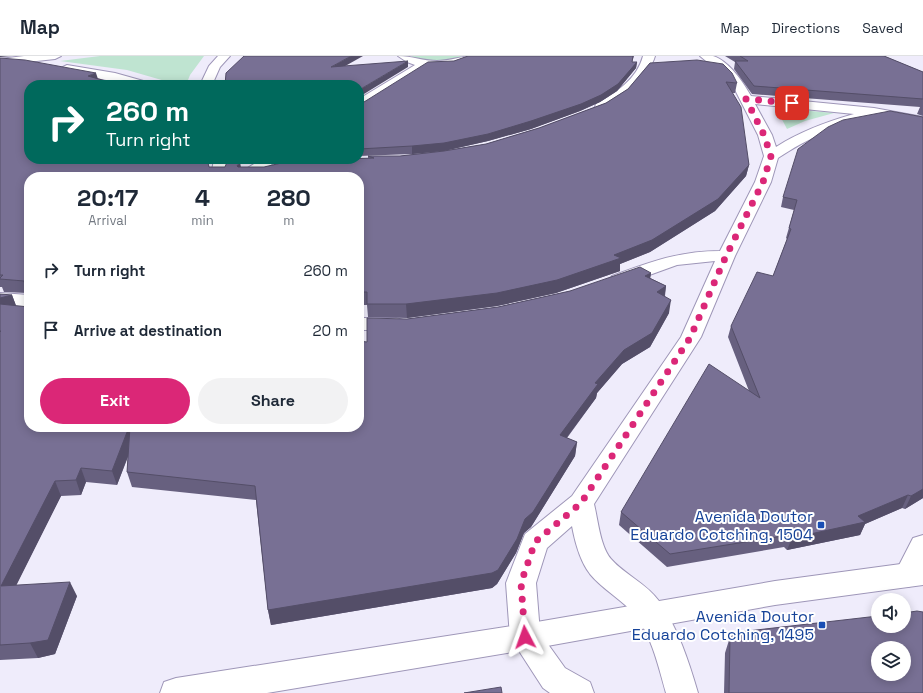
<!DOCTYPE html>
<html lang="en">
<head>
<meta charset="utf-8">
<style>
  body { margin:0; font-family:"Space Grotesk",sans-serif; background:#f2f2f3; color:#1f2937; height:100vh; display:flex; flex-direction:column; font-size:15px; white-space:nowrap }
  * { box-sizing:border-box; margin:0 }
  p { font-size:13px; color:#747a83 }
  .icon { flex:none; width:22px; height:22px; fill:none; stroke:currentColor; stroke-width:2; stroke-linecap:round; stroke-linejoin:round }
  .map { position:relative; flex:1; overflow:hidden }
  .panel { position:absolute; left:24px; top:116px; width:340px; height:260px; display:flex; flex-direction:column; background:#fff; border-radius:16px; box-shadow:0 2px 10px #0003 }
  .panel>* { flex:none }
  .hud { position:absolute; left:24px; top:24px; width:340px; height:84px; border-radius:16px; box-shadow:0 2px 10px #0003; background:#00695c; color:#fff; overflow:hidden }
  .tools { position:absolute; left:871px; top:537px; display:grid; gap:8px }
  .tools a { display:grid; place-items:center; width:40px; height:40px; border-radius:50%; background:#fff; box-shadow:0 2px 10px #0003; font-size:20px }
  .pin { position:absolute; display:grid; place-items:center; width:34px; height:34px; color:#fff; margin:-17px; border-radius:8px; box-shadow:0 2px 6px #0006 }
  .me { position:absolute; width:44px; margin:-22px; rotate:356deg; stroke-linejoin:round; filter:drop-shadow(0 0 3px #0008) }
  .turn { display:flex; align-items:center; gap:14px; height:84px; padding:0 16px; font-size:18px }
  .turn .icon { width:52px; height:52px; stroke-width:2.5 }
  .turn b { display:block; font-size:28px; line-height:34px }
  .eta { display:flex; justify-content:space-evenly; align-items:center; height:68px; text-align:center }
  .eta b { font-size:24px; font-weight:700; line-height:28px }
  .action { display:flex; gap:8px; margin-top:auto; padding:8px 16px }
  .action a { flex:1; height:46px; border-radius:24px; background:#db2777; color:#fff; font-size:16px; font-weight:700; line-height:46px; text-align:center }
  .action a+a { background:#f2f2f3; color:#1f2937 }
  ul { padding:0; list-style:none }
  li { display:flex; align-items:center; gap:12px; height:60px; padding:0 16px }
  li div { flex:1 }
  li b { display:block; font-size:15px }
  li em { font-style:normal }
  header { display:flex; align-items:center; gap:24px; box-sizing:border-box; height:56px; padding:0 20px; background:#fff; border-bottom:1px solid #e0e1e3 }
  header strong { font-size:19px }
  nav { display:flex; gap:22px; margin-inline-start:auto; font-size:14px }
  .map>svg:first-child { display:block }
</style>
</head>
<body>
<header>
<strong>Map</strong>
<nav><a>Map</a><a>Directions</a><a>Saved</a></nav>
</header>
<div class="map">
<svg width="923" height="637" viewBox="0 0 923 637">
  <rect width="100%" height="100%" fill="#efecfb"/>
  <path fill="#bfe4d1" d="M100,0H204L190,19L186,29H179L127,14L60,5Z
    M411,0H462C450,8 423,8 411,0Z
    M776,52L834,57L805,65L787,73Z"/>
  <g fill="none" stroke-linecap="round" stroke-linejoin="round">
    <g stroke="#9e96b8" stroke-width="2">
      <path id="minor" d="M24,0H61L55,3L0,9V3Z
        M218,0H230L220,11L212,29H200L209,10Z
        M398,0C412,0 423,5 437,5C450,5 461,0 475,0L466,6L454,10L428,11L364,52L359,53V43L415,9L407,6Z
        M643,0H655C650,18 617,59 596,54L595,51L596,48C616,37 637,23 643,0Z
        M700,0C704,0 710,0 713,0C729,5 743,26 751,40L874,52L923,61V69L871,60L870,62C832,72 810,81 778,102L771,126L735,200L701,281L594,448C598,464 600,490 611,503C625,519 646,527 659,545C678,572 689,606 698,637H666C659,612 652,581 636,560C623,544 603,534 590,518C580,505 575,486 572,470L547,492L536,527L540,577L565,612L590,626L594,637H550L543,632L510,581L506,527L525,478L572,440L681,281L715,205L677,209L619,230L612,228L610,224L612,220C650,206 679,195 720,195L755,126L764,100L758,79L731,26ZM755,48L854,58C826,66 801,75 776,91L772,79Z
        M67,9L115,17L147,26L149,29H130L63,15L61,13L63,11Z
        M359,102L362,105L360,108L355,109L319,107L314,106L312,103H359Z
        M214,103H228L227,121H211Z
        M262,103H279L254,121H235L238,118Z
        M0,237L29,239V251L0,249Z
        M359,262H396L403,264L406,268L403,272L396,274H359Z
        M923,479V518L918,527L908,531L898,527L894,519L913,482Z"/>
    </g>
    <g stroke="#9e96b8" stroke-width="2">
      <path id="secondary" d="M923,505V529L775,549L525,594L267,637H160L164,626L176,622L525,568L775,525Z"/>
    </g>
    <use href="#minor" fill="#fff" fill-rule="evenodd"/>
    <use href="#secondary" fill="#fff" fill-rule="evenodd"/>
  </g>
  <path fill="#67607f" d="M468,0H634L632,6H637L636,12L617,35L600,46L580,55L531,73L488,85L444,95L412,98L359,100V47L364,46L454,5Z
    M725,0H884L923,16V60L917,58L920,51L752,38L734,13L735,6Z
    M0,2L29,103H205L204,107L209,111H264L368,102V100H400L444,95L486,88L539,72L606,47L628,33L650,7L737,27L735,37H732L749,109L746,120L715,155L650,196L620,208V215L556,237L497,250L407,262L368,261L367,249H359V121H29L27,237L4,236L2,231H0Z
    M923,61V442L905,453L902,452L865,468L860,479L787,494L784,491L667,511L619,469L621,456L749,335L728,281L731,270L773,220L787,183L786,182L794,154L781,151L783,141Z
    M651,217L650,222L666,230L665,240L669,257L650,291L622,308L597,337L596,342L567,382L577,386L575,400L531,471L524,477L516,497L497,528L492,532L271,569L268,554L256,444L132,431L127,416L128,401L117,429L86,426L81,439L61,440L16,529L77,540L55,598L38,602L0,604V238L12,239L16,250L29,371L367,286L407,263L498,251Z
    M730,581L923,637H724L725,597Z"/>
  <path fill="#544e68" d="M0,0H12L0,1Z
    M351,0H363L331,18V11Z
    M408,5V11L359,41V34Z
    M637,6L636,12L617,35L600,46L580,55L531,73L488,85L444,95L412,98V90Z
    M96,17L99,26L88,20Z
    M200,103H205L202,118L200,107Z
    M240,106L242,117L237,110Z
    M749,109L746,120L715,155L650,196L620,208V215L556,237L497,250L407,262L406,248L614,199Z
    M651,217L649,230L645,220Z
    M666,230L664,243L657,236Z
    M29,233V243L26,234Z
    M12,239L17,252L0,257V242Z
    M671,244L669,257L650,291L622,308L597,337L596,342L558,393L560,379L595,327L624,294Z
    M129,371H130L134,384L117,429L112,415Z
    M577,386L575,400L531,471L524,477L516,497L497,528L492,532L271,569L268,554L525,463Z
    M81,412L86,426L81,439L76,424Z
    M55,425L61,440L9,544L1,530Z
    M923,433V442L905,453L911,440Z
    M908,439L902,452L865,468L860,479L787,494L792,482L858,460Z
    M70,526L77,540L55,598L38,602L30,587Z"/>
  <path fill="#787094" stroke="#544e68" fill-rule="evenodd" d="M244,0H351L331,11L408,5L359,34V29H225L226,17Z
    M468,0H633L632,6H637L618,28L601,39L581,48L531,65L488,78L444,87L412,90L359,93V47L364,46L428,6L454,5Z
    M740,0H884L923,16V43L754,30L735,5H748Z
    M0,2L25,4L96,17L88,20L120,29H29V103H200V107H208L209,111H225L227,106H240L237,110L238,111H264L290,105L374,102L368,100H400L444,95L486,88L539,72L606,47L628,33L650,7L697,4L723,8L732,17L737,27L726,26L741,51L749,109L718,143L652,184L614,199L621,202L557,224L497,237L406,248H367V236H359V121H29V233L26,234L24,225L0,223V222L3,219H0Z
    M890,55L923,61V433L911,440L908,439L858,460L865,466L792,482L789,479L670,498L621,456L709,308L760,342L731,270L757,216L773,220L791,173L789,172L797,144L783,141L798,93L828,71L843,64Z
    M640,211L651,217L645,220L666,230L657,236L671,244L652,277L624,294L595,327L598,328L560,379L577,386L533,456L525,463L517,483L498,514L492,517L268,554L255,430L127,416L130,371H359V285L367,286V262L407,263L498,251L570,235Z
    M0,238L12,239L0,242Z
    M0,248L29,251V371H129L112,415L81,412L76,424L55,425L1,530L70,526L48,584L30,587L0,589V276L1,275H0Z
    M917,555L923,556V637H729L730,581L739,576L878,560V570H904V557ZM878,592H904V618H878Z
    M501,631L502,637H464Z"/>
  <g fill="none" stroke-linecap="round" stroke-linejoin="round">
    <path stroke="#db2777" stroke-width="7" stroke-dasharray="0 12.6" d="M525,581L521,527L535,486L581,447L690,282L726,200L763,126L771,100L764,79L746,43L792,47"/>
  </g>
  <g fill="#1a4fb4" stroke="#fff" stroke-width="1.5">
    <rect x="817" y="465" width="8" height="8" rx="2"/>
    <rect x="818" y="565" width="8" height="8" rx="2"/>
  </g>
  <g text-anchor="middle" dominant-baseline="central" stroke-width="4" stroke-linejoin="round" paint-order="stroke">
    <g font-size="16" fill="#164399" stroke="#fff" text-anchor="end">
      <text x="813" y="460">Avenida Doutor<tspan x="813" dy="18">Eduardo Cotching, 1504</tspan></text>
      <text x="814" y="560">Avenida Doutor<tspan x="814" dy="18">Eduardo Cotching, 1495</tspan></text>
    </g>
  </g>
</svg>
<div class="tools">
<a><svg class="icon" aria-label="sound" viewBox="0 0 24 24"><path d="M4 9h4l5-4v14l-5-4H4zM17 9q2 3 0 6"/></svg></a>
<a><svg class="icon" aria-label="layers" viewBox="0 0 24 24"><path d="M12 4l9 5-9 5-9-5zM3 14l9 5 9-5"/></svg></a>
</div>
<div class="pin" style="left:792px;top:47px;background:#d93025"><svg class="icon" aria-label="arrive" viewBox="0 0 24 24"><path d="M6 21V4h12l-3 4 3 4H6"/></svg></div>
<svg class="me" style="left:525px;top:581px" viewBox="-20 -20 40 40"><path d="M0-17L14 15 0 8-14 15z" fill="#db2777" stroke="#fff" stroke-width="4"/></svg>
<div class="hud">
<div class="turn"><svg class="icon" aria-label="right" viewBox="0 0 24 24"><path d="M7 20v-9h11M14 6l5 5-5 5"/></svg><div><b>260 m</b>Turn right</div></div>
</div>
<section class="panel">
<div class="eta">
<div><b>20:17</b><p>Arrival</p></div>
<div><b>4</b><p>min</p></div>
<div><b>280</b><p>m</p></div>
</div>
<ul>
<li><svg class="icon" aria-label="right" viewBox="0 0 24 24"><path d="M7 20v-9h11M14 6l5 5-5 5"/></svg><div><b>Turn right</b></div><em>260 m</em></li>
<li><svg class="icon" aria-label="arrive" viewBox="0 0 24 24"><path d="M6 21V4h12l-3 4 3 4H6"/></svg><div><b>Arrive at destination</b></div><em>20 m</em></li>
</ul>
<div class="action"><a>Exit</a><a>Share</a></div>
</section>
</div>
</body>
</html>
